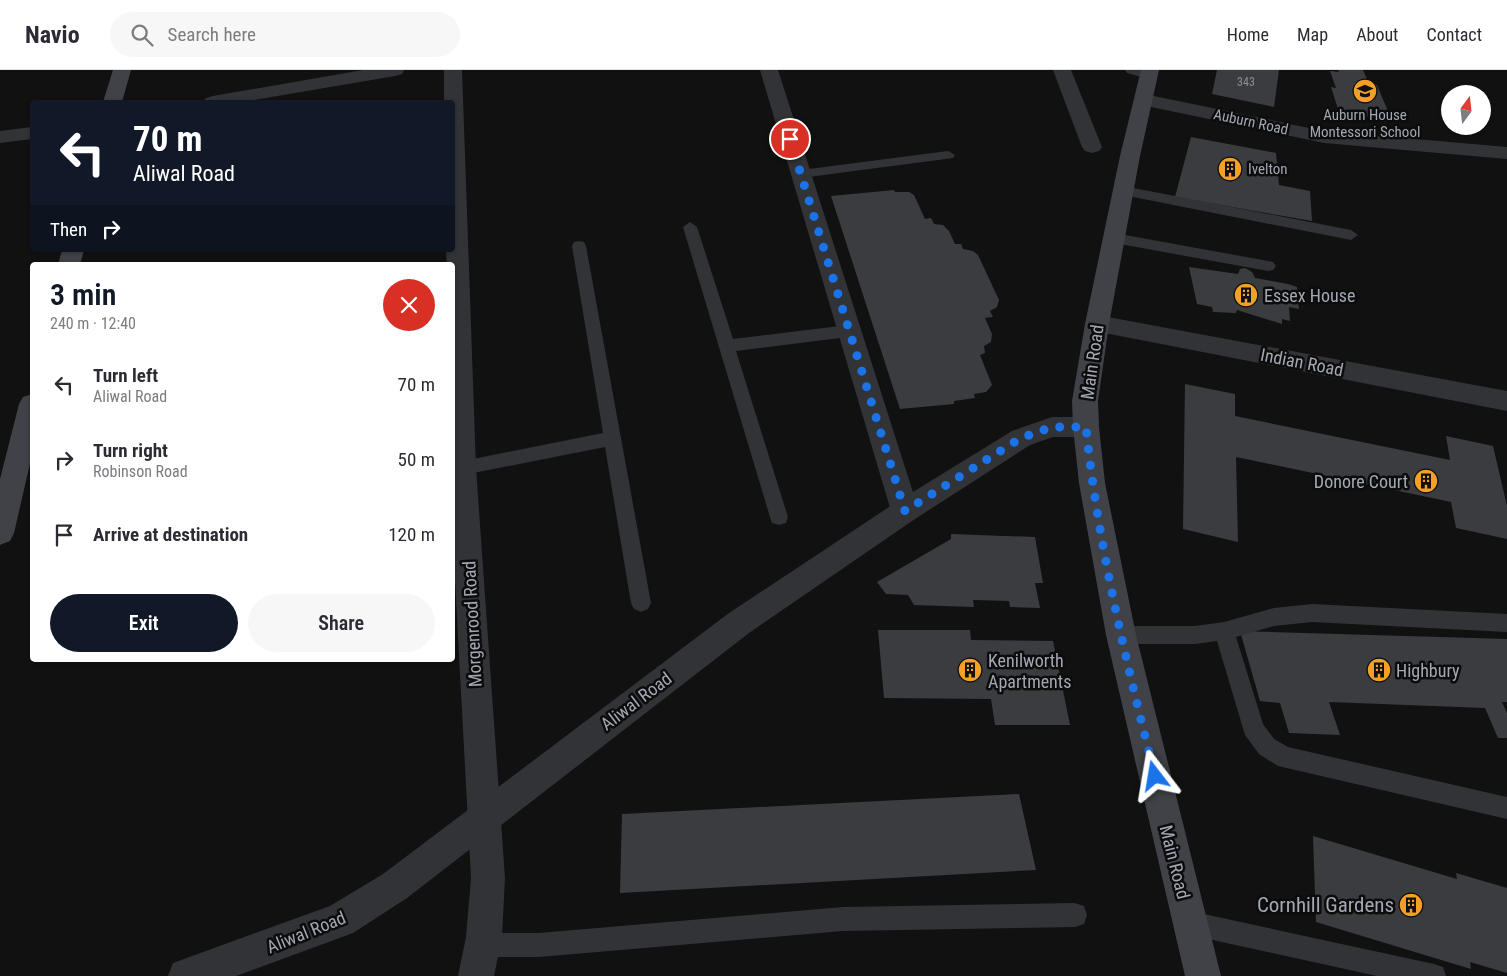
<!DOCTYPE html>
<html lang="en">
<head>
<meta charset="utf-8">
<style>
  body { margin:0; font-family:"Roboto Condensed",sans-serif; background:#f7f7f7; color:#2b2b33; height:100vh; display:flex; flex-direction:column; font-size:19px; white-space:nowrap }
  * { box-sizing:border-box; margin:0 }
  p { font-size:16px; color:#7c7c81 }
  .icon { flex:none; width:28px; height:28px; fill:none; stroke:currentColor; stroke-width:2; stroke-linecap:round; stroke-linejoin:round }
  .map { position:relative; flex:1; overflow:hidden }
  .sheet { position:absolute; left:30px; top:192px; width:425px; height:400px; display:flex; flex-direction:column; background:#fff; border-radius:5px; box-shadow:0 1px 4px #0004 }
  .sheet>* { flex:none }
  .top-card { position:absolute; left:30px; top:30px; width:425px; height:152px; border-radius:5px; box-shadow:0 1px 4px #0004; background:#111827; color:#fff; overflow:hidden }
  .needle { width:32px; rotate:15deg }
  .controls { position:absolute; left:1441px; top:15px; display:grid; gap:10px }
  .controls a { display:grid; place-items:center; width:50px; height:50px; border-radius:50%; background:#fff; box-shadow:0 1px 4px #0004; font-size:25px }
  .pin { position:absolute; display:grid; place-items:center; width:42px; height:42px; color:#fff; margin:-21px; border:2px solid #fff; border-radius:50%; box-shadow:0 1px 5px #0007 }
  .me { position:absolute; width:55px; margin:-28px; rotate:346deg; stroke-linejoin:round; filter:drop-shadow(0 0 4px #0008) }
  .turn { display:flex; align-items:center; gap:18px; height:105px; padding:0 20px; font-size:22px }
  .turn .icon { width:65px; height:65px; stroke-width:2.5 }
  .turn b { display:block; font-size:35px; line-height:42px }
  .then { display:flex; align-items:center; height:48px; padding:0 20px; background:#0003; gap:10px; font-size:19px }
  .round { display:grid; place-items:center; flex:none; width:52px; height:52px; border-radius:26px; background:#f7f7f7 }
  .overview { display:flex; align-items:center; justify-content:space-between; height:85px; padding:0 20px }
  h1 { font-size:30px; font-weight:600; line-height:38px; color:#111827 }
  .cta { display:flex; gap:10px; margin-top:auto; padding:10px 20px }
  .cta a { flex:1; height:58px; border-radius:30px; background:#111827; color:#fff; font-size:20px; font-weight:600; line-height:58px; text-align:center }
  .cta a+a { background:#f7f7f7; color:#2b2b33 }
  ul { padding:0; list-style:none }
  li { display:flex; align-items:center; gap:15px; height:75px; padding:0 20px }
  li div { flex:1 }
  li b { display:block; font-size:19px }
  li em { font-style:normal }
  header { display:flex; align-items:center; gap:30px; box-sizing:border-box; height:70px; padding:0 25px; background:#fff; border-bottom:1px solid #e1e1e2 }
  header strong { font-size:24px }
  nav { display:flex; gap:28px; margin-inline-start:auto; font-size:18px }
  .search { width:350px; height:45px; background:#f7f7f7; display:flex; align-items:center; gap:12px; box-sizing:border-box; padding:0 18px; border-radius:28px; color:#7c7c81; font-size:19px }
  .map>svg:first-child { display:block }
</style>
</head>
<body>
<header>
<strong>Navio</strong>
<div class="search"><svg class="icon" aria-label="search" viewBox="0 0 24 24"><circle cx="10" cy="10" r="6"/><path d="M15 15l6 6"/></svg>Search here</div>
<nav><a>Home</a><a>Map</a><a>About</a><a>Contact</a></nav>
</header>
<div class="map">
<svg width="1507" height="906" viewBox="0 0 1507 906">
  <rect width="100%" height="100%" fill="#111112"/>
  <path fill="#3b3c3f" d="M1217,0H1279L1274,37L1212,24Z
    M1338,0H1363L1369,14L1377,15L1390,46L1386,52L1375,51L1363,44L1339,42L1331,17L1336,18L1330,1L1339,2Z
    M1191,67L1276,83L1279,115L1310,121L1312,151L1175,127Z
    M894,120L895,122H909L914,125L925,149L931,148L934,154L943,155L949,161L955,174H961L963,179L973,181L978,185L999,230L997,237L990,241L993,247L985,248L992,264L991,272L984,276L985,283L980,285L992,315L986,322L974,324L975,328L954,331V334L900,339L831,126Z
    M1189,197L1238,204L1240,199L1245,198L1252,202L1255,208L1288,214L1297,217L1299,239L1289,237L1290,251L1282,249V254L1237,240L1236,243L1213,242L1212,237L1197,234Z
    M1185,314L1235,324V346L1450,390L1446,366L1493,376L1507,436V469L1456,458L1451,432L1236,387L1238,472L1183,459Z
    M951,464L1035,467L1043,513H1035L1040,538L1010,537L1009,531L973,530L974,537L914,535L908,525L886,524L877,512L951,469Z
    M878,560H970L971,570L1053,571L1070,655H995L991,629L884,628Z
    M1240,561L1507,569V632H1502L1507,643V668H1498L1485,638L1329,632L1340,665L1289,663L1280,633L1260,631Z
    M1019,724L1036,800L620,823L622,744Z
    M1313,766L1457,809L1456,803L1507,818V903L1470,892L1471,899L1316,852Z"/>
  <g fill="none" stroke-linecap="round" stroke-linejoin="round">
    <path fill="#323337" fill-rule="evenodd" d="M1125,0H1145L1155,5L1149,9L1127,3Z
      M948,81L955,85L953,88L801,108L794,104L801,100Z
      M1123,116L1351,160L1358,165L1351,170L1118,124L1116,121Z
      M690,152L697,157L733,269L848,255L854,257L856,261L854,265L848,267L736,281L788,447L786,453L779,455L772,453L770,447L683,157Z
      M1114,163L1268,191L1273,192L1276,196L1273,200L1268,201L1109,172L1107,168L1109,164Z
      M579,171L584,172L586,176L651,533L648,539L641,542L634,539L631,533L605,377L463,405L457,403L454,398L457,393L463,391L603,363L572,176L574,172Z
      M1312,534L1507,544V562L1312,552L1274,556L1236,567L1263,654L1274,669L1288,677L1507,727V749L1278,696L1259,684L1245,665L1217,571L1195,574H1121L1114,572L1111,565L1114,558L1121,556H1195L1224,552L1274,538Z
      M1075,833L1084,836L1087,845L1084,854L1075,857L843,861L539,887H485L476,884L473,875L476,866L485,863H539L843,837Z
      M1190,841L1434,894L1443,897L1446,906H1377L1190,865L1181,862L1178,853L1181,844Z"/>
    <path fill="#323337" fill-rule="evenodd" d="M363,0H404L402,4L395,6L243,32H203L206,28L213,26Z
      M444,0H462L476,398L505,808L502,867L494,906H458L466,867L471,808L452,455V195H447L446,180H452V32H444Z
      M760,0H778L919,441L915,449L905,453L895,449L891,441Z
      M1053,0H1071L1102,77L1099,81L1092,83L1085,81L1082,77Z
      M1144,24L1324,61L1507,77V89L1324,73L1137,34L1134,30L1137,26Z
      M32,57V69L0,73V61Z
      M1097,245L1507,321V341L1089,260L1085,254L1089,248Z"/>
    <path fill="#323337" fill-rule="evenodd" d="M1052,347H1086L1095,350L1099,357L1095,364L1086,367H1053L1030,375L915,449L749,563L407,828L353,863L236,906H168L173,893L330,836L383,804L729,543L895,433L1012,361Z"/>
    <path fill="#404247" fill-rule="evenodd" d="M113,0H131L122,32H103Z
      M1141,0H1159L1140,86L1109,254L1098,331L1099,357L1105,413L1136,565L1221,906H1185L1106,565L1079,413L1073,357L1072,331L1085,254L1120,86Z
      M62,180H84L80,195H58Z
      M32,324V385L14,463L10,471L0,475V409L19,334L23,327Z"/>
  </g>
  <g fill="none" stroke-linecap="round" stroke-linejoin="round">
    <path stroke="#1a73e8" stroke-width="9" stroke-dasharray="0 16.2" d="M790,69L905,441L1021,368L1052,357H1086C1098,475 1126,591 1155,706"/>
  </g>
  <defs>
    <g id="school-disc" transform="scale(1.25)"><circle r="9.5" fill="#f4a027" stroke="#0c0c0d"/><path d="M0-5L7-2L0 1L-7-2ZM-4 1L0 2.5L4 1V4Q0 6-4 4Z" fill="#111"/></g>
    <g id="building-disc" transform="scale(1.25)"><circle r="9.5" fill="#f4a027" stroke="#0c0c0d"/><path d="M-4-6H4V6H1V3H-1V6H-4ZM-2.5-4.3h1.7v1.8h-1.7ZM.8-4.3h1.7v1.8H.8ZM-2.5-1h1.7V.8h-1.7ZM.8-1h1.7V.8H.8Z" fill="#111"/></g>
  </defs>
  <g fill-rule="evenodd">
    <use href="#school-disc" x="1365" y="21"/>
    <use href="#building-disc" x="1230" y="99"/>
    <use href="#building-disc" x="1246" y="225"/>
    <use href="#building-disc" x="1426" y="411"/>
    <use href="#building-disc" x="970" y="600"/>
    <use href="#building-disc" x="1379" y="600"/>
    <use href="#building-disc" x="1411" y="835"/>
  </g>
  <g text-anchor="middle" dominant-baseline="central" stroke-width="5" stroke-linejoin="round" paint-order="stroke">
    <g font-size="12" fill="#888d96">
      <text x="1246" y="12">343</text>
    </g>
    <g font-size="15" fill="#a2a8b3" stroke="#0c0c0d">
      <text x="1365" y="45">Auburn House<tspan x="1365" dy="17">Montessori School</tspan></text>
      <text x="1248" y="99" text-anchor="start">Ivelton</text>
    </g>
    <g font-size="15" fill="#a2a8b3" stroke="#0c0c0d">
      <text transform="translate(1251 52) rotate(12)">Auburn Road</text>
    </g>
    <g font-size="18" fill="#a2a8b3" stroke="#0c0c0d" text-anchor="start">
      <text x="1264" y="225">Essex House</text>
      <text x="1408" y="411" text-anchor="end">Donore Court</text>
      <text x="988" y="590">Kenilworth<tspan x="988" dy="21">Apartments</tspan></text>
      <text x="1396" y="600">Highbury</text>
    </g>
    <g font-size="18" fill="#a2a8b3" stroke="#0c0c0d">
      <text transform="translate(1092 292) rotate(-82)">Main Road</text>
      <text transform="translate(1302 292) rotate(11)">Indian Road</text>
      <text transform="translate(472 554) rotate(-93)">Morgenrood Road</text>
      <text transform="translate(636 631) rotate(-37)">Aliwal Road</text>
      <text transform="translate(1175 792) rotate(76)">Main Road</text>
      <text transform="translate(306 862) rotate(-22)">Aliwal Road</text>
    </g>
    <g font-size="21" fill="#a2a8b3" stroke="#0c0c0d" text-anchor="end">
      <text x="1394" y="835">Cornhill Gardens</text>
    </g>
  </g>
</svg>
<div class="controls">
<a><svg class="needle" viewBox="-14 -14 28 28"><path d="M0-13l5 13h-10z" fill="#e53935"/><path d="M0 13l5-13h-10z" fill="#7c7c81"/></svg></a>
</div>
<div class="pin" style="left:790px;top:69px;background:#d93025"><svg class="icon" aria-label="arrive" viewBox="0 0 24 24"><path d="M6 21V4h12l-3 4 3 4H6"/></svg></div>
<svg class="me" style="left:1155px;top:706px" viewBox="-20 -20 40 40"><path d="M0-17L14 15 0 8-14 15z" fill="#1a73e8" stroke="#fff" stroke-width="4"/></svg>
<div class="top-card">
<div class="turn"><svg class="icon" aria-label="left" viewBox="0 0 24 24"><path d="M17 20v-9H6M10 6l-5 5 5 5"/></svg><div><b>70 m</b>Aliwal Road</div></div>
<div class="then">Then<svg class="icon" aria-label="right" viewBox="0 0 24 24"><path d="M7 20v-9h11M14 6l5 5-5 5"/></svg></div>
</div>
<section class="sheet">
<div class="overview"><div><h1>3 min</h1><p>240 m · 12:40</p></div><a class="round" style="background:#d93025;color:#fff"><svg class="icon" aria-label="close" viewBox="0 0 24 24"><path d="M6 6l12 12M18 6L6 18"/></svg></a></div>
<ul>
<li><svg class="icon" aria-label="left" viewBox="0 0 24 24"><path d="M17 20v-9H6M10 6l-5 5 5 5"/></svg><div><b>Turn left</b><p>Aliwal Road</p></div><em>70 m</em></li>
<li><svg class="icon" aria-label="right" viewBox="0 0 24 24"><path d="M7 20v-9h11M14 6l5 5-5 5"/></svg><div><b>Turn right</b><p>Robinson Road</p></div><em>50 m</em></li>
<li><svg class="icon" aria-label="arrive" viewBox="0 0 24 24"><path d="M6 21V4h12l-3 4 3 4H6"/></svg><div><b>Arrive at destination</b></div><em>120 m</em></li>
</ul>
<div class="cta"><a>Exit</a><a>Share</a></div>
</section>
</div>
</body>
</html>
